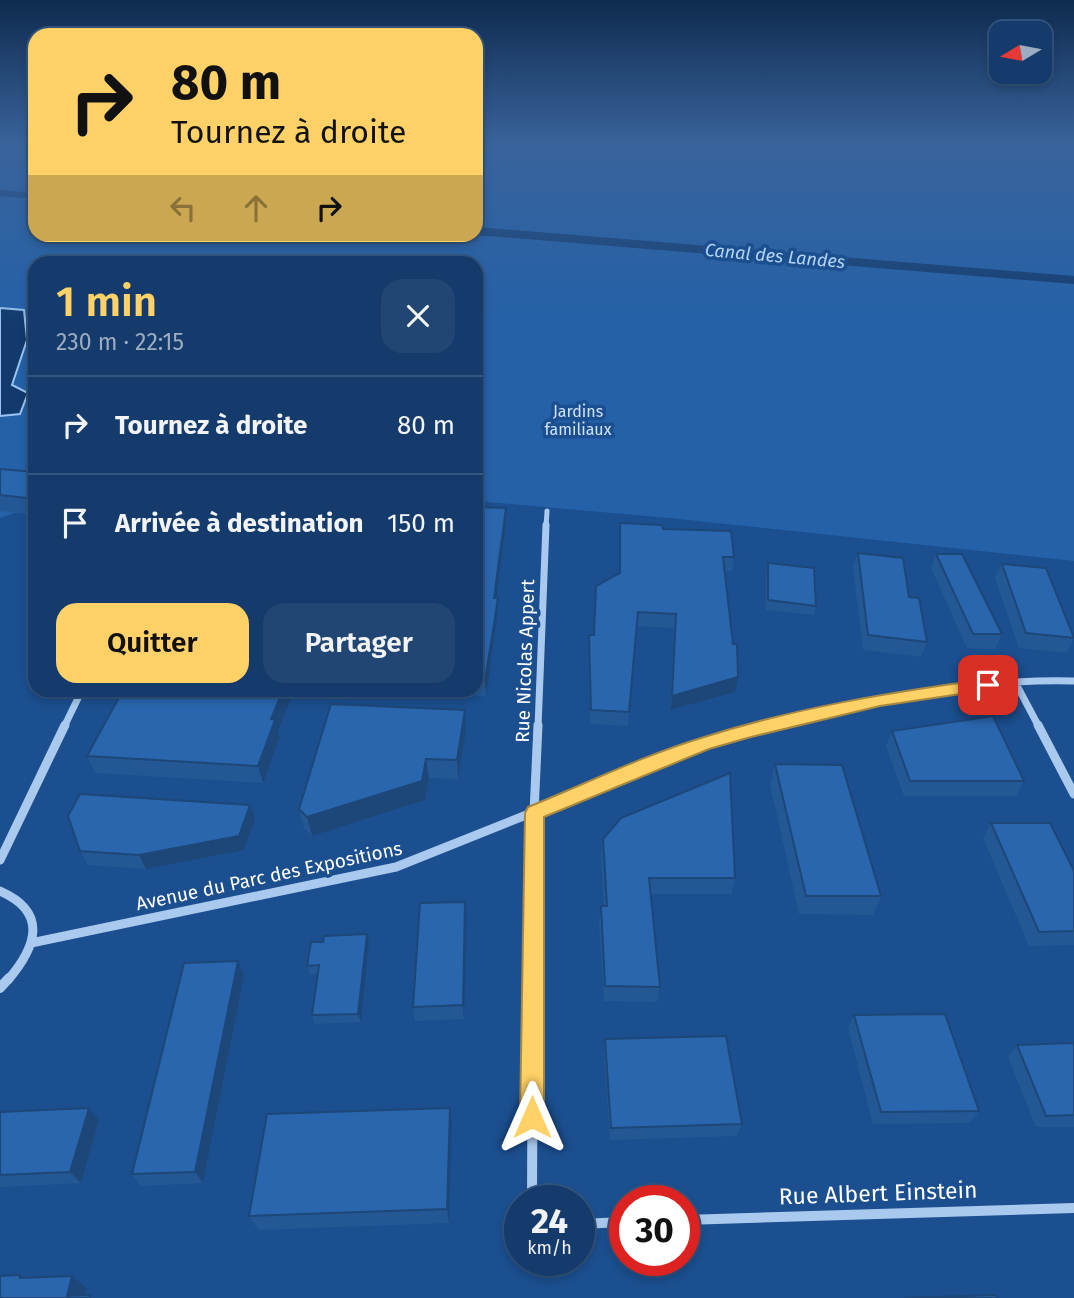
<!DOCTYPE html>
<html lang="fr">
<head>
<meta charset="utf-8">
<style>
  body { margin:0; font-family:"Fira Sans",sans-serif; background:#214673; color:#f1f3f6; height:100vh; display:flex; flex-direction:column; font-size:26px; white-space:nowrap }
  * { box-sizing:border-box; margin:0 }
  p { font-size:23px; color:#9dadc1 }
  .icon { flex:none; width:38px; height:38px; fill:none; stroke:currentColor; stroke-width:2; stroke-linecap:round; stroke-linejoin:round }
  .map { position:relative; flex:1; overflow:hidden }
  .details { position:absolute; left:28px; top:256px; width:455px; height:441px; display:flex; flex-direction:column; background:#143b6b; border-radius:21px; box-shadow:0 4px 10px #0003,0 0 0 2px #33557e }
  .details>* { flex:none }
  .guide { position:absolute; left:28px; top:28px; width:455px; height:214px; border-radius:21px; box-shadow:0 4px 10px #0003,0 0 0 2px #33557e; background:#ffd166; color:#111; overflow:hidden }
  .needle { width:46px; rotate:260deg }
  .buttons { position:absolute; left:989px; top:21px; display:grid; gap:14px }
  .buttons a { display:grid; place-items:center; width:63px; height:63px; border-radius:14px; background:#143b6b; box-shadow:0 4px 10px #0003,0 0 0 2px #33557e; font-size:35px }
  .speed { position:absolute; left:504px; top:1185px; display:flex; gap:14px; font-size:35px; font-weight:700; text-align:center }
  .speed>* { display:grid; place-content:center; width:91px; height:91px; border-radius:50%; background:#143b6b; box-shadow:0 4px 10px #0003,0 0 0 2px #33557e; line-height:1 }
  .speed small { font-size:18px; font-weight:400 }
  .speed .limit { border:10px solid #d22; background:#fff; color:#111 }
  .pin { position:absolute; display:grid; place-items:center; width:60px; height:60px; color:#fff; margin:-30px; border-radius:14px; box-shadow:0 4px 10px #0006 }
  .me { position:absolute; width:77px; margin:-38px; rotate:0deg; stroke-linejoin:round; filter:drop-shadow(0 0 5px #0008) }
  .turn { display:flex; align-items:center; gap:24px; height:147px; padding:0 28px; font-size:32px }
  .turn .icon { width:91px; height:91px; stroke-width:2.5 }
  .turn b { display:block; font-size:49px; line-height:60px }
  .lanes { display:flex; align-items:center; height:66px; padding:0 28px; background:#0003; justify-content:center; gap:35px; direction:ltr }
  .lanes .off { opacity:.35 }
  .round { display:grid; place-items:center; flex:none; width:74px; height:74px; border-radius:21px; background:#214673 }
  .summary { display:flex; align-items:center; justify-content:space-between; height:119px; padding:0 28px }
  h1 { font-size:42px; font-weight:600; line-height:52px; color:#ffd166 }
  .primary-button { display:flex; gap:14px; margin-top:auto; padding:14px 28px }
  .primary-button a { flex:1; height:80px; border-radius:21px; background:#ffd166; color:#111; font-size:28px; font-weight:600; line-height:80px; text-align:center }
  .primary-button a+a { background:#214673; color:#f1f3f6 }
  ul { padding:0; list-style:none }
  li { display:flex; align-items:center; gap:21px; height:98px; padding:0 28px; border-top:2px solid #33557e }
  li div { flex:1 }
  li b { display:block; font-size:26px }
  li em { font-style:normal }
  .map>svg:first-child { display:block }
</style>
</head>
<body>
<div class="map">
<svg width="1074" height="1298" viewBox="0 0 1074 1298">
  <rect width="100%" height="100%" fill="#1b4f8f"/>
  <path fill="#2461a8" d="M0,144H35V234H476V144H1074V561L669,518L476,501V262H35V506L0,518V416L20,414L11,386L27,340L9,308H0Z"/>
  <path fill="#123a6d" stroke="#9cc4f0" stroke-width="2" d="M0,308L24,310L27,340L12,385L28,393L20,414L0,416Z"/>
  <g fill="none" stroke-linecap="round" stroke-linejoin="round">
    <path fill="#123a6d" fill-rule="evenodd" d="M0,190L35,193V199L0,196Z
      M476,227L1074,276V284L476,235Z"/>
    <path stroke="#a9c9ee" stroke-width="5" d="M546,527L547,511"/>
    <path stroke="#a9c9ee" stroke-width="7" d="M1015,682L1039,727
      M64,727L82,690
      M538,727L546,525
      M765,727C865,702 970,678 1074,681"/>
    <path stroke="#a9c9ee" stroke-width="9" d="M1038,725L1074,794
      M0,860L65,725
      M0,891C48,912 37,946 8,980
      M31,943L396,867L704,744L772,725
      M533,980L534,813L538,725"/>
    <path stroke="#a9c9ee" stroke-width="10" d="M0,988L9,978
      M532,1200L533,978
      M684,1220L1074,1208
      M579,1224L625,1222"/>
  </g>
  <path fill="#245895" d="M0,144H35V167L0,163Z
    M0,469L35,472V515L0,511Z
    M476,507L506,522L497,598H498V612L486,696L366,690H476Z
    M620,523L663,529L734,557L732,571H725L735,692L670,710L674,628L637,626L628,726L590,724L589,635H594L619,574Z
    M858,553L909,597L927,642L921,657L863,650L853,567Z
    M936,554L1002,634L995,649L967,648L931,568Z
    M768,563L816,606L814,615L766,610V573Z
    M1002,564L1074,637L1067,653L1019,648L995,578Z
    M465,710L466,730L458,779L429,778L425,800L312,836L304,828L299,809Z
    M278,731L280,737L263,783L95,773L87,756Z
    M892,731L1024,781L1016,796H904L886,746Z
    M775,764L881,896L873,915L799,914L770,784Z
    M255,819L244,850L146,869L88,865L80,851Z
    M991,823L1074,871V945L1029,946L983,838Z
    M603,839L735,878L731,894H650L660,987L657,1002L604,1001L599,922L601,906H604L601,855Z
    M467,916L464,1019L415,1021L413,1007Z
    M369,943L361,1022L315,1024L312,1015L318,974L310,975L307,966Z
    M238,961L244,975L203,1183L141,1186L132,1174Z
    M854,1015L979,1111L970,1123L873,1124L848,1028Z
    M605,1039L742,1124L737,1136L610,1140L604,1052Z
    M1074,1043V1127H1036L1008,1057L1017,1045Z
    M89,1108L99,1120L81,1183L0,1187V1112Z
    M452,1124L449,1223L258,1230L249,1216Z"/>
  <path fill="#1d4779" d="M506,508V522L495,612L494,598Z
    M498,598V612L486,696L485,681Z
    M738,677L735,692L670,710L672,696Z
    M283,690H294L278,731L280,737L263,783L258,766L271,719Z
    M465,710L466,730L458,779L457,760Z
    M426,759L429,778L425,800L312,836L307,817Z
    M250,805L255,819L244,850L146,869L139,855Z
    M465,902L467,916L464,1019L463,1005Z
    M367,934L369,943L361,1022L358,1014Z
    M238,961L244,975L203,1183L195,1172Z
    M89,1108L99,1120L81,1183L70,1172Z
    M450,1108L452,1124L449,1223L447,1209Z
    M72,1276L87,1288L84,1298L67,1296Z"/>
  <path fill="#2a66ad" stroke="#1d4779" stroke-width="2" d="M0,144H35V164L0,160Z
    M0,469L35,472V499L0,495Z
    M476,507L506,508L494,598H498L485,681L476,680Z
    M620,523L662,525L663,529L731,531L734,557H723L733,644H737L738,677L672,696L676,614L638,612L629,712L591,710L589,635H594L596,586L620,573Z
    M858,553L903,558L909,597L919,598L927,642L868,635Z
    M936,554H962L1002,634H973Z
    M768,563L814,568L816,606L768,600Z
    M1002,564L1046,568L1074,638L1026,633Z
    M123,690H283L271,719L275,720L258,766L87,756Z
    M331,704L465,710L457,760L426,759L422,781L307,817L299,809Z
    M993,716L1024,781H910L892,731Z
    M775,764L842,765L881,896H806Z
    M730,773L735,878H649L660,987L605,986L601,906H607L603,839L621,818Z
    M80,794L250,805L239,836L139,855L80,851L68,816Z
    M991,823H1050L1074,871V931L1039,932Z
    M465,902L463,1005L413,1007L420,903Z
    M367,934L358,1014L312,1015L319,965L307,966L311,942H323L324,936Z
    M238,961L195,1172L132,1174L184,963Z
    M945,1014L979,1111L881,1112L854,1015Z
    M726,1036L742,1124L611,1128L605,1039Z
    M1074,1043V1115L1046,1116L1017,1045Z
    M89,1108L70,1172L0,1175V1112Z
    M450,1108L447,1209L249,1216L267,1114Z
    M20,1275V1278L72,1276L67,1296L90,1295V1298H0V1276Z
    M996,1295L997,1298H904Z"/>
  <linearGradient id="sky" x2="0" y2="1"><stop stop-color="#0f2b4f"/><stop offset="0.44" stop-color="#39639b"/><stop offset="1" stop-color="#39639b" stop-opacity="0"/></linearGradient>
  <rect width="1074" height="326" fill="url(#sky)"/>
  <path fill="#ffd166" stroke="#a68842" stroke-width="2" d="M988,679L997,685L994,689L880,706L751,737L709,749L544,817V1117L541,1126L532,1130L524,1126L520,1117L525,813L528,807C585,784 642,756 701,738C794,708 891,692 988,679Z"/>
  <g text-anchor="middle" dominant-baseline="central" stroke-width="7" stroke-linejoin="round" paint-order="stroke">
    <g font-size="16" fill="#cfe3fa" stroke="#1b4f8f">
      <text x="578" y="411">Jardins<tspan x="578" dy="18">familiaux</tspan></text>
    </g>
    <g font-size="18" font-style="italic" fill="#b5d3f5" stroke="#1b4f8f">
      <text transform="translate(775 256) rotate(5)">Canal des Landes</text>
    </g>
    <g font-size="19" fill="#fff" stroke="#1b4f8f">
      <text transform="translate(525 661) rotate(-88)">Rue Nicolas Appert</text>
      <text transform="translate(269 876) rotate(-12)">Avenue du Parc des Expositions</text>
    </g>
    <g font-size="23" fill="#fff" stroke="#1b4f8f">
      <text transform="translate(878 1193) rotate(-2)">Rue Albert Einstein</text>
    </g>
  </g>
</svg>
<div class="buttons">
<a><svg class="needle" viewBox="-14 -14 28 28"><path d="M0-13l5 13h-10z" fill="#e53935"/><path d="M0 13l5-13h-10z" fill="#9dadc1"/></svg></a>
</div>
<div class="speed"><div>24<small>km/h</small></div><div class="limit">30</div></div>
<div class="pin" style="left:988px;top:685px;background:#d93025"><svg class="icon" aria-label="arrive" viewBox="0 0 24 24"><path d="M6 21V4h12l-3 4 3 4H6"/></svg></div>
<svg class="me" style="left:532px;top:1117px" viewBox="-20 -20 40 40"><path d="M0-17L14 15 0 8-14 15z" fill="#ffd166" stroke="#fff" stroke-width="4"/></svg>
<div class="guide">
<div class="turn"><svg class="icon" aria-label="right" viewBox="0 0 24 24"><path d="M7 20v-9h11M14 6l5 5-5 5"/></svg><div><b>80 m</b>Tournez à droite</div></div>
<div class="lanes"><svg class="icon off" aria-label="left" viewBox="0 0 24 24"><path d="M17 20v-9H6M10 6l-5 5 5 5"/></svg><svg class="icon off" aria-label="ahead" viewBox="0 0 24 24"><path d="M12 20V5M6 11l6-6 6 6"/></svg><svg class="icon" aria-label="right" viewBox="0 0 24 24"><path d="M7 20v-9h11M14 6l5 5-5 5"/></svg></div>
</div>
<section class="details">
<div class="summary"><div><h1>1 min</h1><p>230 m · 22:15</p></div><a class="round"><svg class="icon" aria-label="close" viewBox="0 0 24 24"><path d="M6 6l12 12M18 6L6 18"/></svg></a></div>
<ul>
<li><svg class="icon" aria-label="right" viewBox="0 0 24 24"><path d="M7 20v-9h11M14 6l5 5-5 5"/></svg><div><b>Tournez à droite</b></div><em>80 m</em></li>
<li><svg class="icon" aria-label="arrive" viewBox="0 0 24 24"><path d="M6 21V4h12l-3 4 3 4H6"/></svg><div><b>Arrivée à destination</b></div><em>150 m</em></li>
</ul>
<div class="primary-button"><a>Quitter</a><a>Partager</a></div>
</section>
</div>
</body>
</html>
